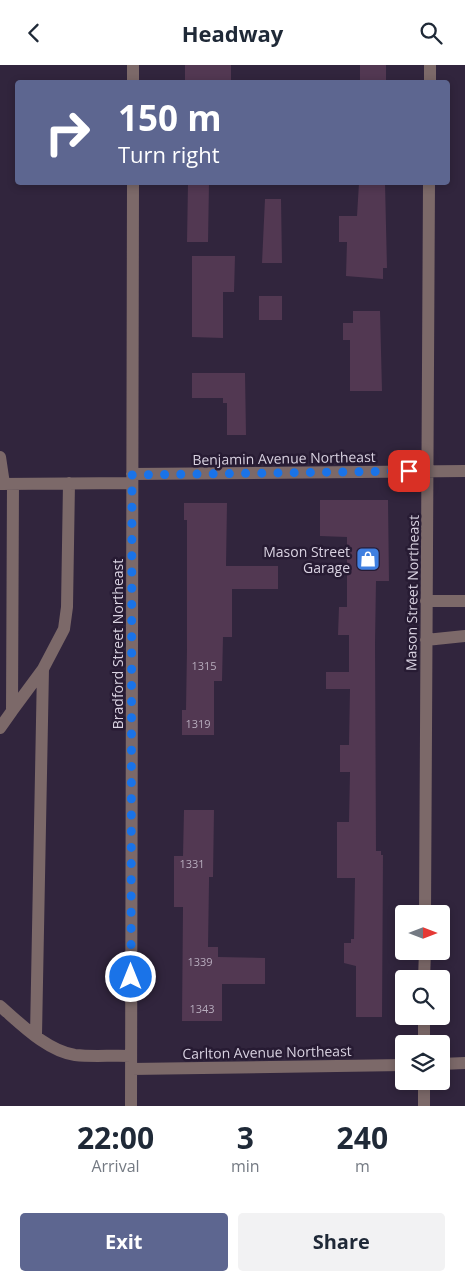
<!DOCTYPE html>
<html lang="en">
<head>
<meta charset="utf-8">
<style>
  body { margin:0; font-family:"Open Sans",sans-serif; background:#f2f2f3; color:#1f2937; height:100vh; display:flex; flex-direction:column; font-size:19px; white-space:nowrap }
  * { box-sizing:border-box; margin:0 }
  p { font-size:16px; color:#747a83 }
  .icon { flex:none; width:28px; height:28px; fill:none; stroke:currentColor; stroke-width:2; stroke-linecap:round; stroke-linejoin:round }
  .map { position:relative; height:1041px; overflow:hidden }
  .panel { display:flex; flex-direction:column; background:#fff; flex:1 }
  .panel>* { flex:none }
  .guide { position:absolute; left:15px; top:15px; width:435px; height:105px; border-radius:5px; box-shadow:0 2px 8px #0003; background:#5d6690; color:#fff; overflow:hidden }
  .needle { width:32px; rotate:90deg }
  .tools { position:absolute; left:395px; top:840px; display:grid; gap:10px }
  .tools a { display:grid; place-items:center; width:55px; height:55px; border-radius:5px; background:#fff; box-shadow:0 2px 8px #0003; font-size:25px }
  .pin { position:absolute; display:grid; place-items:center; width:42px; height:42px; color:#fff; margin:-21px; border-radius:10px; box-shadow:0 2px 8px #0006 }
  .me { position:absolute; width:55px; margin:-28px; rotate:0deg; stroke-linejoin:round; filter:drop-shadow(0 0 4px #0008) }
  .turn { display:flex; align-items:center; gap:18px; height:105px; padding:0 20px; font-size:22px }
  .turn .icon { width:65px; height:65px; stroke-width:2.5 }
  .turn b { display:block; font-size:35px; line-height:42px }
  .eta { display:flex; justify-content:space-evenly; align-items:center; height:85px; text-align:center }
  .eta b { font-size:30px; font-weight:700; line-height:35px }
  .action { display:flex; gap:10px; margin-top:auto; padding:10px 20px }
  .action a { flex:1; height:58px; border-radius:5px; background:#5d6690; color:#fff; font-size:20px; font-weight:700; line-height:58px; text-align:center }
  .action a+a { background:#f2f2f3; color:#1f2937 }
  header { display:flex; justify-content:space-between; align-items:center; height:65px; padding:0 20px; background:#fff; font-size:22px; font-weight:700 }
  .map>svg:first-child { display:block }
</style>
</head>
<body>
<header><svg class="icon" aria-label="back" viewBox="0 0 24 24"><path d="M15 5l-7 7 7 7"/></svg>Headway<svg class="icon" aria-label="search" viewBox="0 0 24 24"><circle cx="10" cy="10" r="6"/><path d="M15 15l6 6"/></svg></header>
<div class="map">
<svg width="465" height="1041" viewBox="0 0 465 1041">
  <rect width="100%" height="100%" fill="#31253d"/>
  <path fill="#523852" d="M185,0H231V18H185Z
    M360,0H386V18H360Z
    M188,118H209L208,177H187Z
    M359,118H385L387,203H383V214L346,211L347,177H339V151H357Z
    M265,134H281L282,198H262Z
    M192,191H235L234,227H223V273L192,272Z
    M259,231H282V255H259Z
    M353,246H380L382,326H350V275H343V258H353Z
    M192,308H245L246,370H227V338H223V333H192Z
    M320,435H388L389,516H376L375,578L376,786H381V790H383L382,952H356V901L344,898V878H351V874H354L355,813H337V757H349L350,707H340V680H349L350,624H326V607H349V570H338L339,542H347V472L320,471Z
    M184,438H227L226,501H278V524H232V572H223L222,616H214V670H182V645H186L187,584V455H184Z
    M184,745H214L213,812H209V817L208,882H218V892L265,893V919H222V956H182L183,842H174V791H183Z"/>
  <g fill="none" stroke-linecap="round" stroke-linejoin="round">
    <path stroke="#7c6969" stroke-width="12" d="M133,18V0
      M430,18V0
      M0,392L4,419
      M132,409L465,406
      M0,419L132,418
      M426,536H465
      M426,575L465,571
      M12,646L43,604L64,564L67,542L69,418
      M0,663L12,646L13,419
      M425,849L429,118
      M424,914L425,886
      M0,941C21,959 47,986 75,990C93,992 113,990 131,991
      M36,970L43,604
      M424,979V951
      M441,999L465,998
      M131,1004L404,1000
      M131,1041L133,118
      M424,1041V1016"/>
  </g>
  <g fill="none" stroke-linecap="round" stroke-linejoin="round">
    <path stroke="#1a73e8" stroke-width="9" stroke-dasharray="0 16.2" d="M131,912L132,410L409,406"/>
  </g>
  <defs>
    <g id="shop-square" transform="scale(1.25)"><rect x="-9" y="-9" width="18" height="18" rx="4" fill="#3f7fe0" stroke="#271b33"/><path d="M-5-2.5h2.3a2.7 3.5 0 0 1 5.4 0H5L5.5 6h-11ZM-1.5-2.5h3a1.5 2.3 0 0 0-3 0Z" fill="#fff"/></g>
  </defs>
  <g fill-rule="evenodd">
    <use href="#shop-square" x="368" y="494"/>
  </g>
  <g text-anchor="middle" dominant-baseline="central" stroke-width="5" stroke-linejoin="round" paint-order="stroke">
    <g font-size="11" fill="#b7acbd">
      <text x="204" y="600">1315</text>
      <text x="198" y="658">1319</text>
      <text x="192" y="798">1331</text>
      <text x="200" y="896">1339</text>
      <text x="202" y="943">1343</text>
    </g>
    <g font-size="14" fill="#d9d2e1" stroke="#271b33">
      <text transform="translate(284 393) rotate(-1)">Benjamin Avenue Northeast</text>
      <text transform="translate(412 528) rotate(-89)">Mason Street Northeast</text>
      <text transform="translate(117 579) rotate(-90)">Bradford Street Northeast</text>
      <text transform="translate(267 987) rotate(-1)">Carlton Avenue Northeast</text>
    </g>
    <g font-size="14" fill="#d9d2e1" stroke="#271b33" text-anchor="end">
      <text x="350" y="486">Mason Street<tspan x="350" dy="16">Garage</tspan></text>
    </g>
  </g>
</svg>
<div class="tools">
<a><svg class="needle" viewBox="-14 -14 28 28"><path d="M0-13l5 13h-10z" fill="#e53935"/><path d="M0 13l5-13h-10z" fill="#747a83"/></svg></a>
<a><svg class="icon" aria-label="search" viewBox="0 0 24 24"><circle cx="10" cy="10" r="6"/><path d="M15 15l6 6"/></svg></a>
<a><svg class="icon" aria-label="layers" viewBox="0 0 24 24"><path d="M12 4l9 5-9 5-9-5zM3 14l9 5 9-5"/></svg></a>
</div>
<div class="pin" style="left:409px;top:406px;background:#d93025"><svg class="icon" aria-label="arrive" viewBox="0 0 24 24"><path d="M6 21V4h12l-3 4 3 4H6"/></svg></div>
<svg class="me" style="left:131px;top:912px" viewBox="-20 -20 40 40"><circle r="17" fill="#1a73e8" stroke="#fff" stroke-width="3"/><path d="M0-11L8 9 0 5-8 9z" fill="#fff"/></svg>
<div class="guide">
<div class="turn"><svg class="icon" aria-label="right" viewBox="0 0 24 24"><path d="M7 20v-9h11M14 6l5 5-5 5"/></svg><div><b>150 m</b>Turn right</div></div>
</div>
</div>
<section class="panel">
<div class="eta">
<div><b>22:00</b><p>Arrival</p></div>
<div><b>3</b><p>min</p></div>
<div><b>240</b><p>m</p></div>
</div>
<div class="action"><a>Exit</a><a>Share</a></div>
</section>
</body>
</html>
